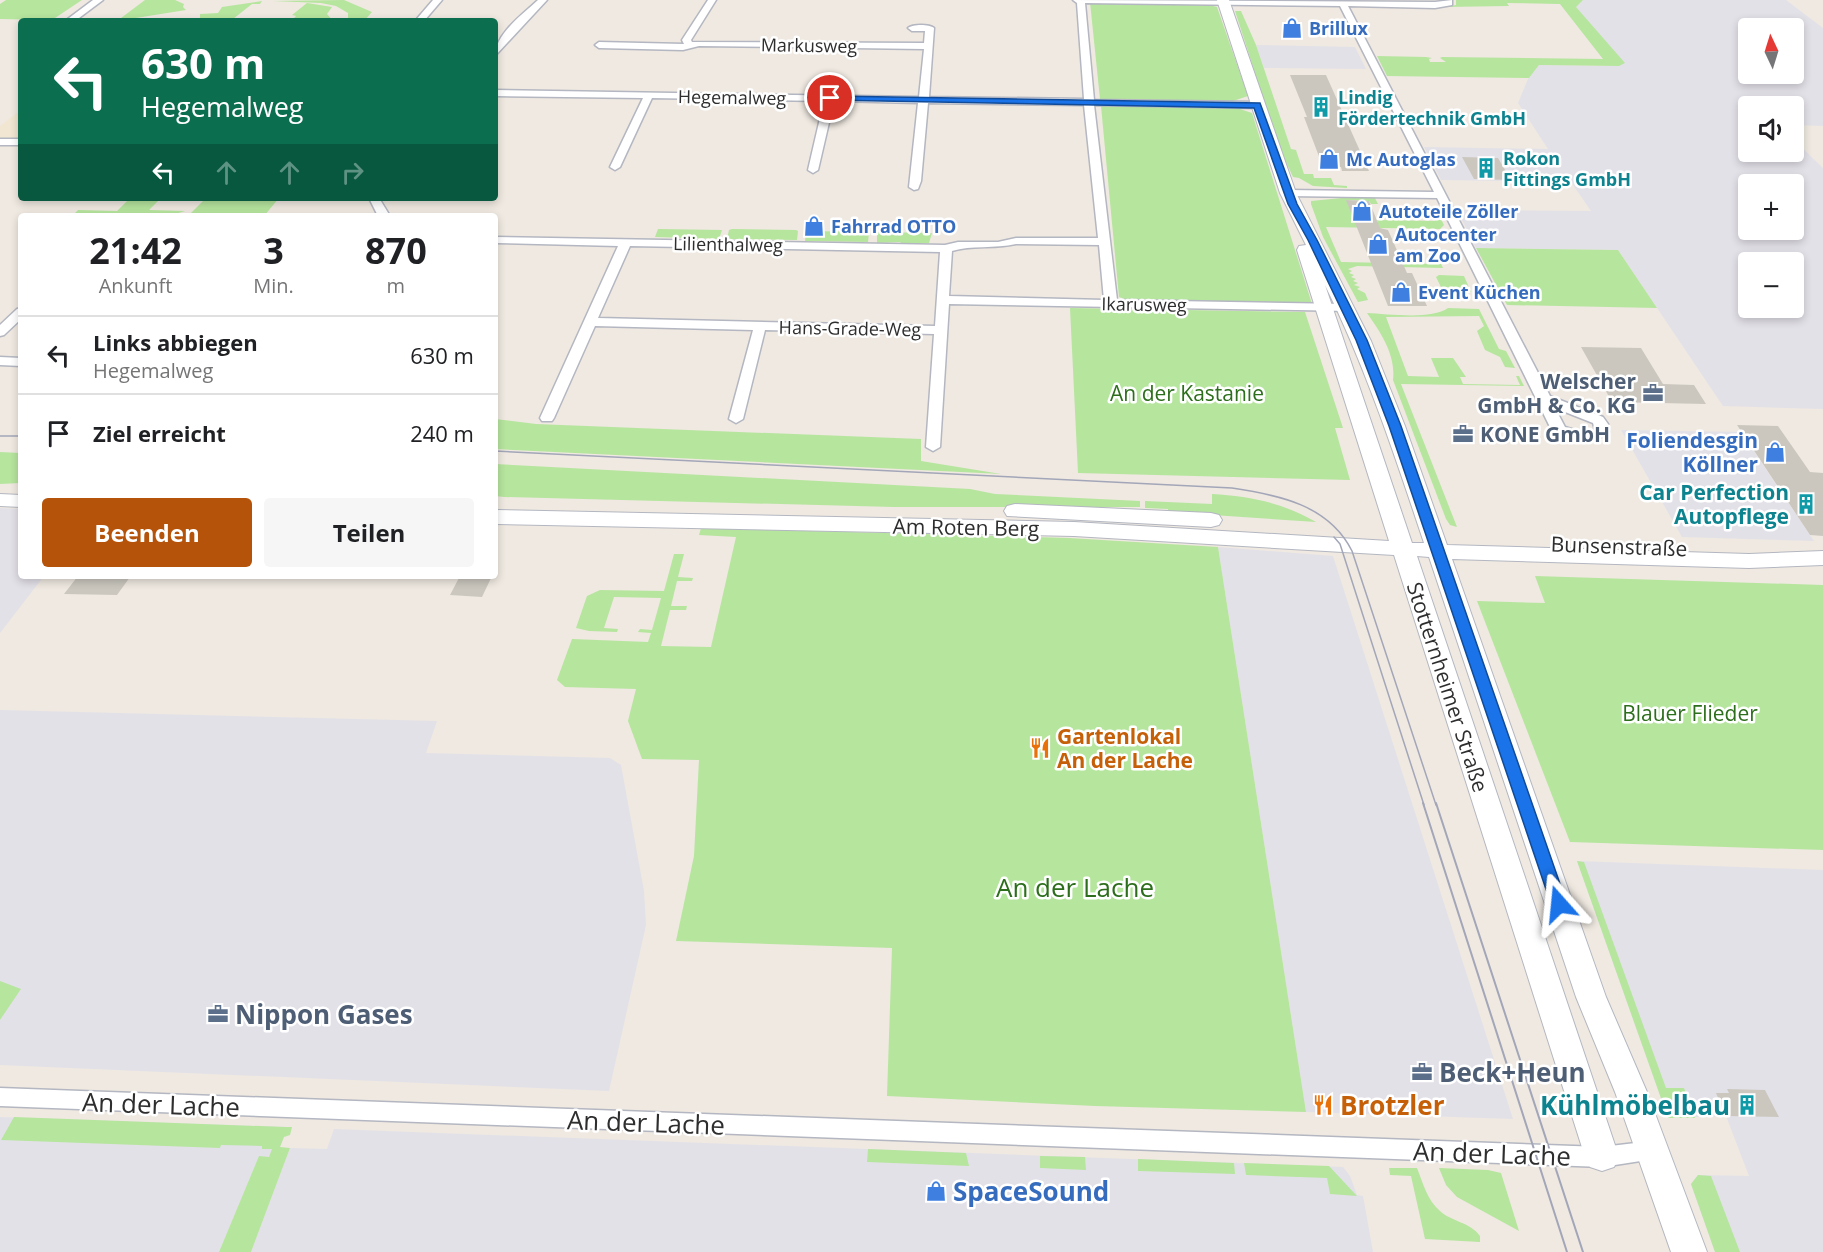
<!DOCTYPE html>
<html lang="de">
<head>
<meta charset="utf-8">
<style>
  body { margin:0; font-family:"Open Sans",sans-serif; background:#f6f6f6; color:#202124; height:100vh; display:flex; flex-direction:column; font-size:22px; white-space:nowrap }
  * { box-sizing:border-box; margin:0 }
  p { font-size:20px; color:#757577 }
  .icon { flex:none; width:33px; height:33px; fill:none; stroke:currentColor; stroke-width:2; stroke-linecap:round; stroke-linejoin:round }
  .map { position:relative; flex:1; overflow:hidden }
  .side { position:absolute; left:18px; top:213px; width:480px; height:366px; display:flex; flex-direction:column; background:#fff; border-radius:6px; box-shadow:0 3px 9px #0003 }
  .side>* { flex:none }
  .hud { position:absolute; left:18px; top:18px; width:480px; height:183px; border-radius:6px; box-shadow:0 3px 9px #0003; background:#0b6e4f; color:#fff; overflow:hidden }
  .needle { width:39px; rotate:356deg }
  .controls { position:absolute; left:1738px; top:18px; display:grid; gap:12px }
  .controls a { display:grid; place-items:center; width:66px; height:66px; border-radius:6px; background:#fff; box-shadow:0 3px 9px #0003; font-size:30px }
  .pin { position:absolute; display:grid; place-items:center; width:51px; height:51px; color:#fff; margin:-26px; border:3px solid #fff; border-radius:50%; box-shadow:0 2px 6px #0007 }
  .me { position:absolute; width:66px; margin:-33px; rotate:342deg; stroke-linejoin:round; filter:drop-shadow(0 0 4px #0008) }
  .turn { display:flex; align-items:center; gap:21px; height:126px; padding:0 24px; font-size:27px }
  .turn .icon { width:78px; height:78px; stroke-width:2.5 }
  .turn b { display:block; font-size:42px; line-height:51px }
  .lanes { display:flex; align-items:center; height:57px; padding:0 24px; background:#0003; justify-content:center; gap:30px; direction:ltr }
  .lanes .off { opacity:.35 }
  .eta { display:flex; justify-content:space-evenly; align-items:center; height:102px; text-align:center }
  .eta b { font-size:36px; font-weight:700; line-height:42px }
  .cta { display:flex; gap:12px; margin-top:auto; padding:12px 24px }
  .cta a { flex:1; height:69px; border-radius:6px; background:#b45309; color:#fff; font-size:24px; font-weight:700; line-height:69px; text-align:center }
  .cta a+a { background:#f6f6f6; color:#202124 }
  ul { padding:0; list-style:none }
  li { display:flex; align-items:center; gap:18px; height:78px; padding:0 24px; border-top:2px solid #e0e0e0 }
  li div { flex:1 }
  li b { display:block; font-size:22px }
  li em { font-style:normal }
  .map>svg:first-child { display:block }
</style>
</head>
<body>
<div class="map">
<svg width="1823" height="1252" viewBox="0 0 1823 1252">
  <rect width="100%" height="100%" fill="#efe9e1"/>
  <path fill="#e3e1e8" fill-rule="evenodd" d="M1583,0H1786L1823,28V126L1794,125V106H1749V152H1794V140L1823,168V409L1723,406L1618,250L1476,248L1457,210L1591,211L1571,182L1441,180L1424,147L1548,149L1518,103L1528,79L1539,65L1618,66L1576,7ZM1749,28H1794V74H1749ZM1749,184H1794V230H1749ZM1749,262H1794V308H1749Z
    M1256,45L1355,47L1366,69L1264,68Z
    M1621,430L1741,432L1814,541L1682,537Z
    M0,508L21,509V576H44L0,633Z
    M1218,547L1333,556L1513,1119L1306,1112Z
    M0,710L437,721L426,753L610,758L621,765L644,891L646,925L609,1091L0,1065Z
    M1577,861L1823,870V1252H1715L1691,1184L1698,1175L1749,1176L1726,1116L1668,1118Z
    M0,1117L286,1127L269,1157H259L219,1252H0Z
    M334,1129L1343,1167L1350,1176L1357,1195L1363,1196L1373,1252H251L290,1148L327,1149Z"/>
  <path fill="#f0e6d1" d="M21,110V138H0V126Z"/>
  <path fill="#b6e59e" d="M6,0H82L52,20L0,19V4Z
    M145,0H175L184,4L183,7L186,10L123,20H98L121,18Z
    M344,0L372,12L364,21H348V13L336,6L321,3L273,1Z
    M1456,0H1583L1576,7L1625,63L1619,66L1539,65L1529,78L1387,76L1377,56L1426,57L1432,58L1429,59L1430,62H1446L1440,58L1442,57L1603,59L1560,4L1507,3L1509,6L1445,7L1456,5Z
    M262,1L260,4H252L233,19L200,21V14L218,13L222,7Z
    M1090,2L1201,3L1217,7L1248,96L1230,102L1100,99Z
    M307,3L332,7L327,14L333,21H291L296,16L292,15Z
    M1235,11H1241L1256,45L1291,149L1296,150L1304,174H1313L1314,178H1331L1334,185L1347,186V188L1313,186L1299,178L1293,177L1279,147Z
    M1101,106L1234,107L1252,113L1312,304L1127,300L1119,297Z
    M130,198H197L160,199L149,210L185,211L169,216H72L78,210L117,211Z
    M206,198H279L264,216H188Z
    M1342,198H1375L1378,204H1371L1369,201L1347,200L1378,222L1377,220L1435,221L1433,215H1439L1444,225L1440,229L1326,227L1341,262L1441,264L1443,268L1357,266L1348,269L1352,271L1349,273L1354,275L1351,277L1356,279L1353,281L1358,283L1354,285L1360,287L1357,289L1365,293L1368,300L1358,302L1323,237L1311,204V201Z
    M658,229L722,230L719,239L655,237Z
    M732,229L796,230L798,231L797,240L727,239L729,230Z
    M806,231L869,232L868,242L805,241Z
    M877,232L932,233L929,243L903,245L900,242L877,243Z
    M1476,248L1618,250L1657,308L1507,305Z
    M1439,275L1464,276L1471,292L1443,291L1436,277Z
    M1070,308L1305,312L1343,428H1335L1350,480L1078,473Z
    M1448,308L1479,309L1499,349L1506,351L1515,368L1505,367L1500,357L1485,350L1477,331L1484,326L1479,316L1386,317L1408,376L1439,377L1431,358H1453L1466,377H1460L1463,384L1520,385L1516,376H1519L1524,386L1401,384L1457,527L1450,525L1446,519L1393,380C1396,355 1381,333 1367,313C1388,314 1432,320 1448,308Z
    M495,419L536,424L921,439V461L1001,474L495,449Z
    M0,452L21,453V483L0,484Z
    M495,464L970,489L995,494L1140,501V507H894L504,497L495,496Z
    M1212,494C1250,496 1283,503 1316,522L1168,512V509L1145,508V501L1212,504Z
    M701,528L1069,538L1218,547L1306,1112L1095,1106L887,1096L892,948L676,941L694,856L699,760L642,759L628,721L636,689L565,687L557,680L572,639L648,642L651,633L638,632L640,629L652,630L661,598L614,597L604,628L618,629L617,632L589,631L576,628L587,596L600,590L664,591L674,554H684L678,577L693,578L692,581H677L671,606H687L686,610H670L661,646L711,647L736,537L699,535Z
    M1535,576L1823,585V850L1570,842L1477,601L1545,603Z
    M1577,861L1584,862L1666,1088H1684L1695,1118H1668Z
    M0,981L21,989L0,1020Z
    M14,1117L286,1127H292L290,1135L284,1137L280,1147L290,1148L251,1252H219L259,1156L269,1157L272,1149H262V1146L221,1145L220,1148L1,1140Z
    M868,1149L966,1153L969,1166L867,1162Z
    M1040,1156L1085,1157L1086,1170L1040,1168Z
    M1138,1159L1234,1163L1235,1174L1138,1171Z
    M1244,1163L1329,1166L1357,1196L1330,1194L1327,1178L1246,1175Z
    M1389,1168H1417C1423,1183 1427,1200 1440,1211C1452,1222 1470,1222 1480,1236V1242L1425,1239L1411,1176L1390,1175Z
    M1439,1168L1488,1170L1501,1173L1519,1231L1457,1197L1446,1185Z
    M1698,1175L1711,1176L1740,1252H1715L1691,1184Z"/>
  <path fill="#cbc7bf" d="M1290,75H1326L1369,171H1342L1341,167H1323L1304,117H1307Z
    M1462,157L1498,158L1511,180L1474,179Z
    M1346,200L1369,201L1380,228L1388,230L1407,273H1412L1427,306H1388Z
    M1581,347L1641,348L1663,384L1694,385L1706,404L1612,402Z
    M1737,425L1778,426L1810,472L1823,473V536L1810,535Z
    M78,576H109L130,577L117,595L64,594Z
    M460,576H492L482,597L450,595Z
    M1727,1089L1765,1090L1779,1117L1726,1116L1716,1093H1729Z"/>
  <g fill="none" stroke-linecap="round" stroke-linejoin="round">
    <g stroke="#b4b7c1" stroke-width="3">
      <path id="street" d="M93,0H103L75,21H65Z
        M433,0H442L424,21H415Z
        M538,0H547L495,56C495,34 523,14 538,0Z
        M708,0H716L691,40L692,42L924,43L925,31H912L908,28C913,24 929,24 934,28L929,97L1084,99L1077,3L1073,0L1435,2L1452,0V5L1435,8L1348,6L1550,396L1603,417L1608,424L1609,432C1596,445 1564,441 1551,429L1437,198L1288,196L1283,193L1288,190L1434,192L1340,6L1085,3L1094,100L1257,102L1262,105L1257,108L1094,105L1117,300L1345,304L1351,308L1349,311L949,304L940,447L933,451L926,447L934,334L765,330L743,419L736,423L729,419L753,330L595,326L554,418L552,421H542L540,418L618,246L495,243V237L945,245L958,242H998L1016,238H1098L1084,105L928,103L921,181L918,189L914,190L909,187L918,103L834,101L818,170L813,173L808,170L824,101L652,98L620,167L615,170L610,167L643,98L495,96V90L919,97L924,49L699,46L683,50L599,48L595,45L599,42L684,44L682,40ZM1016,244L1099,245L1104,300L949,296L952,251C971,245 995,249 1016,244ZM630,246L940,252L935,326L598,318ZM1555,408L1593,423L1595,430L1578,431L1565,427Z
        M0,139H21V145H0Z
        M369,198H379L390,216H378Z
        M21,308V319L4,335L0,336V325L17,309Z
        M0,357L21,358V366L0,365Z
        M0,1088L1602,1147L1652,1141L1660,1144L1664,1151L1660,1158L1602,1167L0,1106Z"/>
    </g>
    <g stroke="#b4b7c1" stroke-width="2">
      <path id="secondary" d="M1217,0H1229L1296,193L1371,341L1405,426L1447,545L1749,554L1823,551V565L1749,568L1452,559L1606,997L1647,1092L1707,1252H1671L1615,1092L1576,997L1429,557L1417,556L1619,1157L1614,1167L1602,1171L1590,1167L1585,1157L1394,555L1074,536L495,524V510L1074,522L1389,541L1297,250L1299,246L1306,245L1280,193ZM1325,285C1366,368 1395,456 1424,543H1412Z
        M0,494L21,495V507L0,506Z
        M1015,504L1211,513L1219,515L1222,520L1219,525L1211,527L1007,516L1004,511L1007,506Z"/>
    </g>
    <use href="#street" fill="#fff" fill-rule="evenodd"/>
    <use href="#secondary" fill="#fff" fill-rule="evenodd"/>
    <path stroke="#a3a6b8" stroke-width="1.5" d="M0,436H21
      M495,451L1232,488C1279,495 1329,505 1352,551L1436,805
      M1334,537L1340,544L1424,805"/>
    <path stroke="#a3a6b8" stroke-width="2" d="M1423,803L1567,1252
      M1436,803L1583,1252"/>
  </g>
  <path fill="#1a73e8" stroke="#114b97" stroke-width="1.5" d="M830,96L1260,103L1297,204L1317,240L1367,340L1401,426L1567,904L1565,909H1553L1551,904L1389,426L1356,340L1308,240L1288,204L1254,108L827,100V97Z"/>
  <defs>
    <g id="shop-bare" transform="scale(1.62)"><path d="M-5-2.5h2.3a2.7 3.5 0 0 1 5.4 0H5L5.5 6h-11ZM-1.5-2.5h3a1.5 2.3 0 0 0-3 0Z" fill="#3f7fe0" stroke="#fff" stroke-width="2.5" paint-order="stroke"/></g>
    <g id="building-bare" transform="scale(1.62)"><path d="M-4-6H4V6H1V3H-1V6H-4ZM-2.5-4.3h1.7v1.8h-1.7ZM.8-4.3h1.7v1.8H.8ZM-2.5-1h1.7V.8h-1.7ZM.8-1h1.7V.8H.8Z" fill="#0f9aa8" stroke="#fff" stroke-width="2.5" paint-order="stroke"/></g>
    <g id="office-bare" transform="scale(1.62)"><path d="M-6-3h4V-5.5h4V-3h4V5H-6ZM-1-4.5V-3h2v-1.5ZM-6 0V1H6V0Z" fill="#5c6f8a" stroke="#fff" stroke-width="2.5" paint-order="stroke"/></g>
    <g id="restaurant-bare" transform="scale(1.62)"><path d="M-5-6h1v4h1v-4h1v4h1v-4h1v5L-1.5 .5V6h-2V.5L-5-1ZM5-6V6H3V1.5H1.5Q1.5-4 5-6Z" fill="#e8710a" stroke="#fff" stroke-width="2.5" paint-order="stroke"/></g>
  </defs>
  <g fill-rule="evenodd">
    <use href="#shop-bare" x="1292" y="28"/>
    <use href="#building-bare" x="1321" y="107"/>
    <use href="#shop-bare" x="1329" y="159"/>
    <use href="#building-bare" x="1486" y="168"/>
    <use href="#shop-bare" x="1362" y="211"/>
    <use href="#shop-bare" x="814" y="226"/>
    <use href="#shop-bare" x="1378" y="244"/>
    <use href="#shop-bare" x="1401" y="292"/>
    <use href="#office-bare" x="1653" y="393"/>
    <use href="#office-bare" x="1463" y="434"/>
    <use href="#shop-bare" x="1775" y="452"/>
    <use href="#building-bare" x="1806" y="504"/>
    <use href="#restaurant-bare" x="1040" y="748"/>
    <use href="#office-bare" x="218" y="1014"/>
    <use href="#office-bare" x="1422" y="1072"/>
    <use href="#restaurant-bare" x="1323" y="1105"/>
    <use href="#building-bare" x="1747" y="1105"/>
    <use href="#shop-bare" x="936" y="1191"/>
  </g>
  <g text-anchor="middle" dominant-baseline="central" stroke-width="5" stroke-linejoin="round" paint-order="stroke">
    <g font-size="18" font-weight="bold" fill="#366cbe" stroke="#fff" text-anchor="start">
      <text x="1309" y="28">Brillux</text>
      <text x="1346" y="159">Mc Autoglas</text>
      <text x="1379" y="211">Autoteile Zöller</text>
      <text x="831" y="226">Fahrrad OTTO</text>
      <text x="1395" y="234">Autocenter<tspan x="1395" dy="21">am Zoo</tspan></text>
      <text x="1418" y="292">Event Küchen</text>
    </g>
    <g font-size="18" fill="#2e2e2e" stroke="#fff">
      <text transform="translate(809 45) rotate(1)">Markusweg</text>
      <text transform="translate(732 97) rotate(1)">Hegemalweg</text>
      <text transform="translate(728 244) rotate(1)">Lilienthalweg</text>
      <text transform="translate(1144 304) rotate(1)">Ikarusweg</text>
      <text transform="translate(850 328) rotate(1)">Hans-Grade-Weg</text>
    </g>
    <g font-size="18" font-weight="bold" fill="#0d838f" stroke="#fff" text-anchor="start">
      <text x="1338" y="97">Lindig<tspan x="1338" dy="21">Fördertechnik GmbH</tspan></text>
      <text x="1503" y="158">Rokon<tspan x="1503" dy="21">Fittings GmbH</tspan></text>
    </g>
    <g font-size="21" font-weight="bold" fill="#4e5e75" stroke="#fff" text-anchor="end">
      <text x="1636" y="381">Welscher<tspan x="1636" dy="24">GmbH &amp; Co. KG</tspan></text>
      <text x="1480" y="434" text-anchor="start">KONE GmbH</text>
    </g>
    <g font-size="21" fill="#2c6e1b" stroke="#fff">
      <text x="1187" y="393">An der Kastanie</text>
      <text x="1690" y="713">Blauer Flieder</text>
    </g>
    <g font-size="21" font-weight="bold" fill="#366cbe" stroke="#fff" text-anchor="end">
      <text x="1758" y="440">Foliendesgin<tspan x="1758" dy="24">Köllner</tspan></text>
    </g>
    <g font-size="21" font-weight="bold" fill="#0d838f" stroke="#fff" text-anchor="end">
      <text x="1789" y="492">Car Perfection<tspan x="1789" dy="24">Autopflege</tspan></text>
    </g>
    <g font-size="21" fill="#2e2e2e" stroke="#fff">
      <text transform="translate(966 527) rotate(1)">Am Roten Berg</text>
      <text transform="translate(1619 546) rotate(2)">Bunsenstraße</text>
      <text transform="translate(1448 687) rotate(72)">Stotternheimer Straße</text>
    </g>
    <g font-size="21" font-weight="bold" fill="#c56008" stroke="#fff" text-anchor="start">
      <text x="1057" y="736">Gartenlokal<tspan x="1057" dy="24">An der Lache</tspan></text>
    </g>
    <g font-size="26" fill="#2c6e1b" stroke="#fff">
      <text x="1075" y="887">An der Lache</text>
    </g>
    <g font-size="26" font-weight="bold" fill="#4e5e75" stroke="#fff" text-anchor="start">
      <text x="235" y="1014">Nippon Gases</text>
      <text x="1439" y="1072">Beck+Heun</text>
    </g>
    <g font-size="26" fill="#2e2e2e" stroke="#fff">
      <text transform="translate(161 1104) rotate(2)">An der Lache</text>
      <text transform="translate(646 1122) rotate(2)">An der Lache</text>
      <text transform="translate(1492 1153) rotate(2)">An der Lache</text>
    </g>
    <g font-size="26" font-weight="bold" fill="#c56008" stroke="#fff" text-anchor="start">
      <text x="1340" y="1105">Brotzler</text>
    </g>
    <g font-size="26" font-weight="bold" fill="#0d838f" stroke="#fff" text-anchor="end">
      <text x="1730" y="1105">Kühlmöbelbau</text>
    </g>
    <g font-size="26" font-weight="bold" fill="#366cbe" stroke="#fff" text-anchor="start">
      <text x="953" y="1191">SpaceSound</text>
    </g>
  </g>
</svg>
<div class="controls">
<a><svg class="needle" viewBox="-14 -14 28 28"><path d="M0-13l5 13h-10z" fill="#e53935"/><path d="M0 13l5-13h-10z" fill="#757577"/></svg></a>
<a><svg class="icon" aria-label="sound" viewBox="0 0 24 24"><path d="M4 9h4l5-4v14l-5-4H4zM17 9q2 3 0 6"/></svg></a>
<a>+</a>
<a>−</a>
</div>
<div class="pin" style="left:830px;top:98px;background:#d93025"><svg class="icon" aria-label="arrive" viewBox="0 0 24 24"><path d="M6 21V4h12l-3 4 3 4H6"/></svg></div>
<svg class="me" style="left:1559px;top:904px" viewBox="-20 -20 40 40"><path d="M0-17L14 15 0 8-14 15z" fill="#1a73e8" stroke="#fff" stroke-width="4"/></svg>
<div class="hud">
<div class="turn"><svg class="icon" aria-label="left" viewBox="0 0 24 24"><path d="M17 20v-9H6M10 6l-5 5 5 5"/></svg><div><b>630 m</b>Hegemalweg</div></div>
<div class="lanes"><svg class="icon" aria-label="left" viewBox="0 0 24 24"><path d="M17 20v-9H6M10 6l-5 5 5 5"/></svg><svg class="icon off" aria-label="ahead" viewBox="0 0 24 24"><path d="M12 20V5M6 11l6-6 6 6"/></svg><svg class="icon off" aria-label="ahead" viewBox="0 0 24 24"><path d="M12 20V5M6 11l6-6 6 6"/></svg><svg class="icon off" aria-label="right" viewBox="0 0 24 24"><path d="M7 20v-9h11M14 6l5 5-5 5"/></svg></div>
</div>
<section class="side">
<div class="eta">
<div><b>21:42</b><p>Ankunft</p></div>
<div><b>3</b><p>Min.</p></div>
<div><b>870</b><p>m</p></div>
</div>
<ul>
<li><svg class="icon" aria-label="left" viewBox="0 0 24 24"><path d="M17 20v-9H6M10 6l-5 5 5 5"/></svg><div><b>Links abbiegen</b><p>Hegemalweg</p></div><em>630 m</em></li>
<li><svg class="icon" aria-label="arrive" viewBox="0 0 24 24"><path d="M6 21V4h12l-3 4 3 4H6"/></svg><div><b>Ziel erreicht</b></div><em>240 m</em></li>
</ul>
<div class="cta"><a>Beenden</a><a>Teilen</a></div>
</section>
</div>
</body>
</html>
